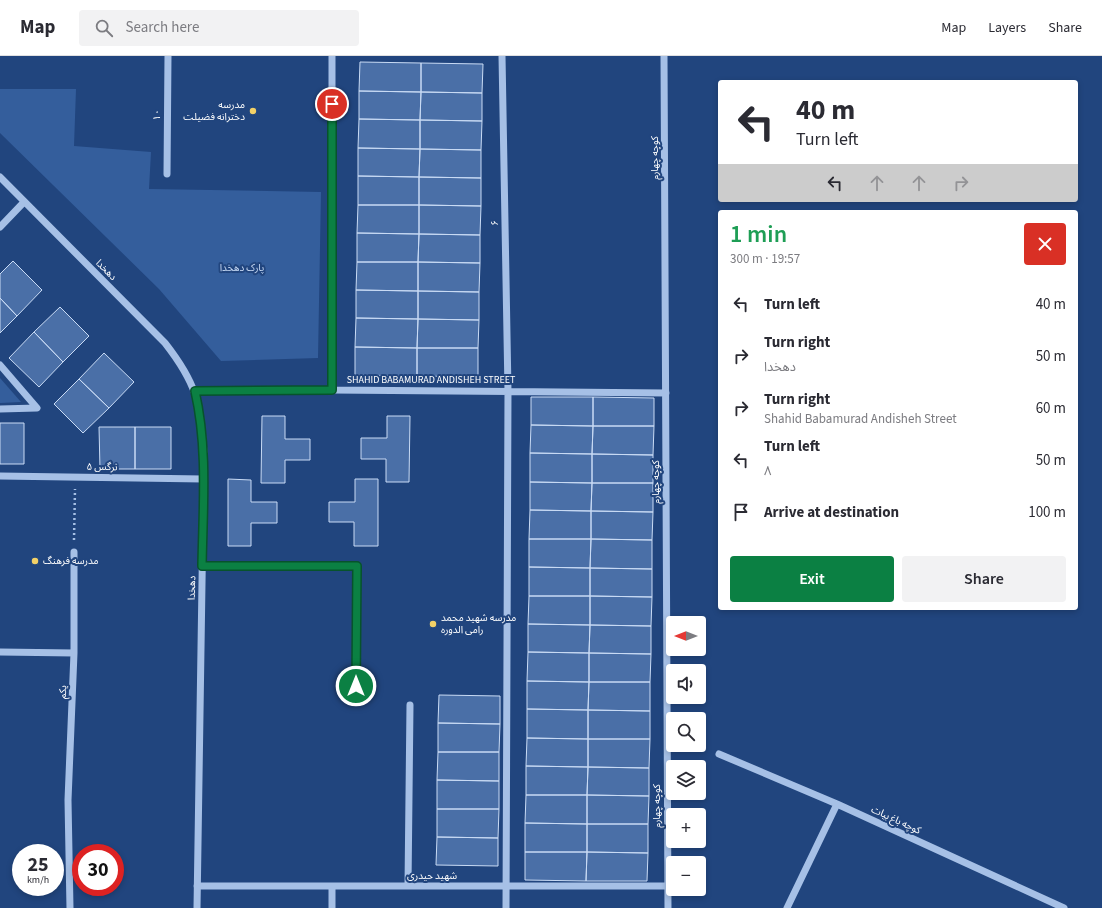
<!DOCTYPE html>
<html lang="en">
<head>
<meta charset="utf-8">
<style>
  body { margin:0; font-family:"Source Sans 3","Noto Sans Arabic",sans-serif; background:#f2f2f3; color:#2b2b33; height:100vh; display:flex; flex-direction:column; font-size:15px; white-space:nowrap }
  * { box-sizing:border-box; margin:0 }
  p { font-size:13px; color:#7c7c81 }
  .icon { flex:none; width:22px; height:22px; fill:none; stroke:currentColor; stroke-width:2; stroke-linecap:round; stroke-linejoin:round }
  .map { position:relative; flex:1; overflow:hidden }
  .details { position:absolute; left:718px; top:154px; width:360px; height:400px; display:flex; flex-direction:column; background:#fff; border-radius:4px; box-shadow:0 2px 6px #0003 }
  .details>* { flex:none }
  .hud { position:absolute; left:718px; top:24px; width:360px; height:122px; border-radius:4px; box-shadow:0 2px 6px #0003; background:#fff; color:#2b2b33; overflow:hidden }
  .needle { width:26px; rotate:270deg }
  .buttons { position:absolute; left:666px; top:560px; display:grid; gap:8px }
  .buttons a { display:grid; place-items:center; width:40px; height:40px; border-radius:4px; background:#fff; box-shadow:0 2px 6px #0003; font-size:20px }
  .speed { position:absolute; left:12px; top:788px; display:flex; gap:8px; font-size:20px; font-weight:700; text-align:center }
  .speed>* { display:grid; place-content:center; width:52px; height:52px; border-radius:50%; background:#fff; box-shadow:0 2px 6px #0003; line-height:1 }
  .speed small { font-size:10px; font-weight:400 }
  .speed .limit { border:6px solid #d22; background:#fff; color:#111 }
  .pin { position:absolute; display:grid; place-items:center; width:34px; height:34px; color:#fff; margin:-17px; border:2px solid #fff; border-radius:50%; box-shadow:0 1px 4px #0007 }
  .me { position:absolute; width:44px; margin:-22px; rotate:0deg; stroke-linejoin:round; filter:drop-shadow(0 0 3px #0008) }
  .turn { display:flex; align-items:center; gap:14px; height:84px; padding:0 12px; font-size:18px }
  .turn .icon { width:52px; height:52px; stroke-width:2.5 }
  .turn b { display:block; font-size:28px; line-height:34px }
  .lanes { display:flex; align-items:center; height:38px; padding:0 12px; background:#0003; justify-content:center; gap:20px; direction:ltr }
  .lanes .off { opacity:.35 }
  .round { display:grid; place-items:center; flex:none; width:42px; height:42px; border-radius:4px; background:#f2f2f3 }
  .headline { display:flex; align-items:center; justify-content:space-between; height:68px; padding:0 12px }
  h1 { font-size:24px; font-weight:600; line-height:30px; color:#1e9e55 }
  .button { display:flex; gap:8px; margin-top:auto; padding:8px 12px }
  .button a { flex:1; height:46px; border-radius:4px; background:#0b8043; color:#fff; font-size:16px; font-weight:600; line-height:46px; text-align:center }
  .button a+a { background:#f2f2f3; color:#2b2b33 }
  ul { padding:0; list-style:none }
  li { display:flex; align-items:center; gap:12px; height:52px; padding:0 12px }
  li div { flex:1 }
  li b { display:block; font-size:15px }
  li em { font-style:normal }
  header { display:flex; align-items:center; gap:24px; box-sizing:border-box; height:56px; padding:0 20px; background:#fff; border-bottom:1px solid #e1e1e2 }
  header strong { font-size:19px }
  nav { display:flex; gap:22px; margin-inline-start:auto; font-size:14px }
  .search { width:280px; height:36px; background:#f2f2f3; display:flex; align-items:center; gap:10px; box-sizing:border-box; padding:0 14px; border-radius:4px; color:#7c7c81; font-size:15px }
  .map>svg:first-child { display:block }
</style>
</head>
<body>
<header>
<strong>Map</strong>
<div class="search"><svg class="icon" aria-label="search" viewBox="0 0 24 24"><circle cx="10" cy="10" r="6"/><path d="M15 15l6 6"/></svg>Search here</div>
<nav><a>Map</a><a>Layers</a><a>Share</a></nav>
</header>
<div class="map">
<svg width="1102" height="852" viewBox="0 0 1102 852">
  <rect width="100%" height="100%" fill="#21457e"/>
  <path fill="#345e9c" d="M0,33H76L74,90L151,96L149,133L321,136L318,302L221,305L159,233L0,77Z
    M0,322L21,346L0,347Z"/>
  <path fill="#4a6fa7" stroke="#c9dbf5" d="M360,6L421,7V36L359,35Z
    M421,7L483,8L482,37L421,36Z
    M359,35L421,36L420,64L359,63Z
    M421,36L482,37V65L420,64Z
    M359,63L420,64V93L358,92Z
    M420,64L482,65L481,94L420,93Z
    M358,92L420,93L419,121L358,120Z
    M420,93L481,94V122L419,121Z
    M358,120L419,121V149H358Z
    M419,121L481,122V150L419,149Z
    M358,149H419V178L357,177Z
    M419,149L481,150L480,179L419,178Z
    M357,177L419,178L418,206H357Z
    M419,178L480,179V207L418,206Z
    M13,205L42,234L17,260L0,242V218Z
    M357,206H418V235L356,234Z
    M418,206L480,207L479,236L418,235Z
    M356,234L418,235V263L356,262Z
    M418,235L479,236V264L418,263Z
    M0,242L17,260L0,277Z
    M60,251L89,280L63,306L34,276Z
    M356,262L418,263L417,292L355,291Z
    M418,263L479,264L478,292H417Z
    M34,276L63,306L39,331L9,302Z
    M355,291L417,292V320L355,319Z
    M417,292H478V321L417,320Z
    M104,297L134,326L109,352L79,323Z
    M79,323L109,352L83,377L54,348Z
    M531,341H593V370L531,369Z
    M593,341L654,342V370H593Z
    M262,360H285V383H310V404H285V427H261Z
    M387,360H410L409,426H386V403H361V382H387Z
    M0,367H24V408H0Z
    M531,369L593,370L592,398L530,397Z
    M593,370H654L653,399L592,398Z
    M99,371H135V413H100Z
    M135,371H171V413H135Z
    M530,397L592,398V427L530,426Z
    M592,398L653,399V427H592Z
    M228,423L251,424V446H277V467H251V490H228Z
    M355,423H378V490H354V466H329V446H355Z
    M530,426L592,427L591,455L530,454Z
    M592,427H653V456L591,455Z
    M530,454L591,455V483H529Z
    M591,455L653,456L652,484L591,483Z
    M529,483H591L590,512L529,511Z
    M591,483L652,484V513L590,512Z
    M529,511L590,512V540H529Z
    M590,512L652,513V541L590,540Z
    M529,540H590V569L528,568Z
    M590,540L652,541L651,570L590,569Z
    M528,568L590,569L589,597L528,596Z
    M590,569L651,570V598L589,597Z
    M528,596L589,597V626L527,625Z
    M589,597L651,598L650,626H589Z
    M527,625L589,626L588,654L527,653Z
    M589,626H650V655L588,654Z
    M439,639L500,640V668L438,667Z
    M527,653L588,654V683L527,682Z
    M588,654L650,655V683H588Z
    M438,667L500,668L499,696H438Z
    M527,682L588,683V711L526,710Z
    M588,683H650L649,712L588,711Z
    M438,696H499V725L437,724Z
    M526,710L588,711L587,739H526Z
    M588,711L649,712V740L587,739Z
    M437,724L499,725V753H437Z
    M526,739H587V768L525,767Z
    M587,739L649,740L648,768H587Z
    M437,753H499L498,782L437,781Z
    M525,767L587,768V796H525Z
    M587,768H648V797L587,796Z
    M437,781L498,782V810L436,809Z
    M525,796H587L586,825L525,824Z
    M587,796L648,797L647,825H586Z"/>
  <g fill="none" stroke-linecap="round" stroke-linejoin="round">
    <path stroke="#a6c0e6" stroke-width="2.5" stroke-dasharray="2 3" stroke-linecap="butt" d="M74,484L75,433"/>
    <path stroke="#a6c0e6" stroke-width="7" d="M332,0V334
      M502,0L508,335L506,852
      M664,0L668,852
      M167,118L168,0
      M0,121L165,287C197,328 200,346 204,397L197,852
      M0,171L24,146
      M0,309L37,352L0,353
      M195,335L332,334L666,337
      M0,420L203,423
      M202,510H357L356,630
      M0,596L74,597
      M719,698L837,748L1064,852
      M197,830H667
      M332,830V852
      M408,830L410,649
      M70,852L68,744L74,597V496
      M787,852L837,748"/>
  </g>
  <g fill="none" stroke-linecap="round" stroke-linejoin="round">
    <g stroke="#07532c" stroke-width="10">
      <path id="route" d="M332,48V334L195,335C208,392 203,451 202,510H357L356,630"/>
    </g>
    <use href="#route" stroke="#0b8043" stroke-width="7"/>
  </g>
  <g fill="#f3d167" stroke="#21457e" stroke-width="1.5">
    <circle cx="253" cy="55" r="4"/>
    <circle cx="35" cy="505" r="4"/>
    <circle cx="433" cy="568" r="4"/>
  </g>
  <g text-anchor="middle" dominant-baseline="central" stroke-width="4" stroke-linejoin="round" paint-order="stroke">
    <g font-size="10" fill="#fff" stroke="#21457e" text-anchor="start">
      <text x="245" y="49" text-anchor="end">مدرسه<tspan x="245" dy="12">دخترانه فضيلت</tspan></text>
      <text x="43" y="505">مدرسه فرهنگ</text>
      <text x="441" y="562">مدرسه شهید محمد<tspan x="441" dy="12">رامی الدوره</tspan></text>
    </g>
    <g font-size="10" fill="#fff" stroke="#21457e">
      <text transform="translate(157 59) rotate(-90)">۱۰</text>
      <text transform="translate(655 102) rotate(-90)">کوچه چهارم</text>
      <text transform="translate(495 167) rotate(-91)">۶</text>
      <text transform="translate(106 214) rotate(45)">دهخدا</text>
      <text x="431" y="324">SHAHID BABAMURAD ANDISHEH STREET</text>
      <text transform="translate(102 411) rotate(1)">نرگس ۵</text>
      <text transform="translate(656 426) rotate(-90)">کوچه چهارم</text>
      <text transform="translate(192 532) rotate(-89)">دهخدا</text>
      <text transform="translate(63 636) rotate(-88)">یکم</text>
      <text transform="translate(657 750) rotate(-90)">کوچه چهارم</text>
      <text transform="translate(896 764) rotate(25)">کوچه باغ بیات</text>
      <text x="432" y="820">شهید حیدری</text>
    </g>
    <g font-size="10" fill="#c9dbf5" stroke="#21457e">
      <text x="242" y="212">پارک دهخدا</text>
    </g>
  </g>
</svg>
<div class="buttons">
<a><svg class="needle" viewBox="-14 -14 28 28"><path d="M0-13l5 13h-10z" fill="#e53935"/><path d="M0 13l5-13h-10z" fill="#7c7c81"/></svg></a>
<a><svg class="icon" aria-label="sound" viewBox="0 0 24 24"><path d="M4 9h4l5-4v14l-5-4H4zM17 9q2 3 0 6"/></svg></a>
<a><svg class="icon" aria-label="search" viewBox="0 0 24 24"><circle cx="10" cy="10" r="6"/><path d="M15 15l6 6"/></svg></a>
<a><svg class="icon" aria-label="layers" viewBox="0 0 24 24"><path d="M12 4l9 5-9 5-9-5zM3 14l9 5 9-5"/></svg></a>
<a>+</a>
<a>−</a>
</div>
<div class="speed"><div>25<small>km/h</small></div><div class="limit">30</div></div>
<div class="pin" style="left:332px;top:48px;background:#d93025"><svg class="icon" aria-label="arrive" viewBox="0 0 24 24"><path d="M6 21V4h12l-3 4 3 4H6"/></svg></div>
<svg class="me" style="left:356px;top:630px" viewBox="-20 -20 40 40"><circle r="17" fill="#0b8043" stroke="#fff" stroke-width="3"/><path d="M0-11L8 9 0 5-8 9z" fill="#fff"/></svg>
<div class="hud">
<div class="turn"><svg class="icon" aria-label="left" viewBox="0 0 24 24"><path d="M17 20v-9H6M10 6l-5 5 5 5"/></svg><div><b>40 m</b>Turn left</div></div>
<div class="lanes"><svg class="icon" aria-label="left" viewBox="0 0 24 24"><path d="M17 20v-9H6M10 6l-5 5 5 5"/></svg><svg class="icon off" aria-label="ahead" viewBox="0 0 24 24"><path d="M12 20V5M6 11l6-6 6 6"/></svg><svg class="icon off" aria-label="ahead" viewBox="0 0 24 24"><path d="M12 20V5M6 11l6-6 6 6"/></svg><svg class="icon off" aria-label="right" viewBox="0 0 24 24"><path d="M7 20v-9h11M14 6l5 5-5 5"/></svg></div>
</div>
<section class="details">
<div class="headline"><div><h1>1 min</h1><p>300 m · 19:57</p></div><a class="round" style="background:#d93025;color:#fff"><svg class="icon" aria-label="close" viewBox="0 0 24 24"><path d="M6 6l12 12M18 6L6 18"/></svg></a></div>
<ul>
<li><svg class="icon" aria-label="left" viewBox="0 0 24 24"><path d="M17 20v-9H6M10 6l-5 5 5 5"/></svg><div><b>Turn left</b></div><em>40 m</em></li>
<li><svg class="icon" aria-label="right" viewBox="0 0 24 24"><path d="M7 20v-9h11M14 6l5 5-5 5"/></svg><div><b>Turn right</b><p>دهخدا</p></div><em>50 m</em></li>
<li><svg class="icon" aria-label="right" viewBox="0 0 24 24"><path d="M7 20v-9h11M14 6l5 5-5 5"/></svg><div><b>Turn right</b><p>Shahid Babamurad Andisheh Street</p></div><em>60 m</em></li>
<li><svg class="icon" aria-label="left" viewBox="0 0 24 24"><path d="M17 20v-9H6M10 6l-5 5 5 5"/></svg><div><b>Turn left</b><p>۸</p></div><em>50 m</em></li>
<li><svg class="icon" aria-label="arrive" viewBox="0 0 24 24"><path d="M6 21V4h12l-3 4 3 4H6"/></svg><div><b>Arrive at destination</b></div><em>100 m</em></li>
</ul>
<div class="button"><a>Exit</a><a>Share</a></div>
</section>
</div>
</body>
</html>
